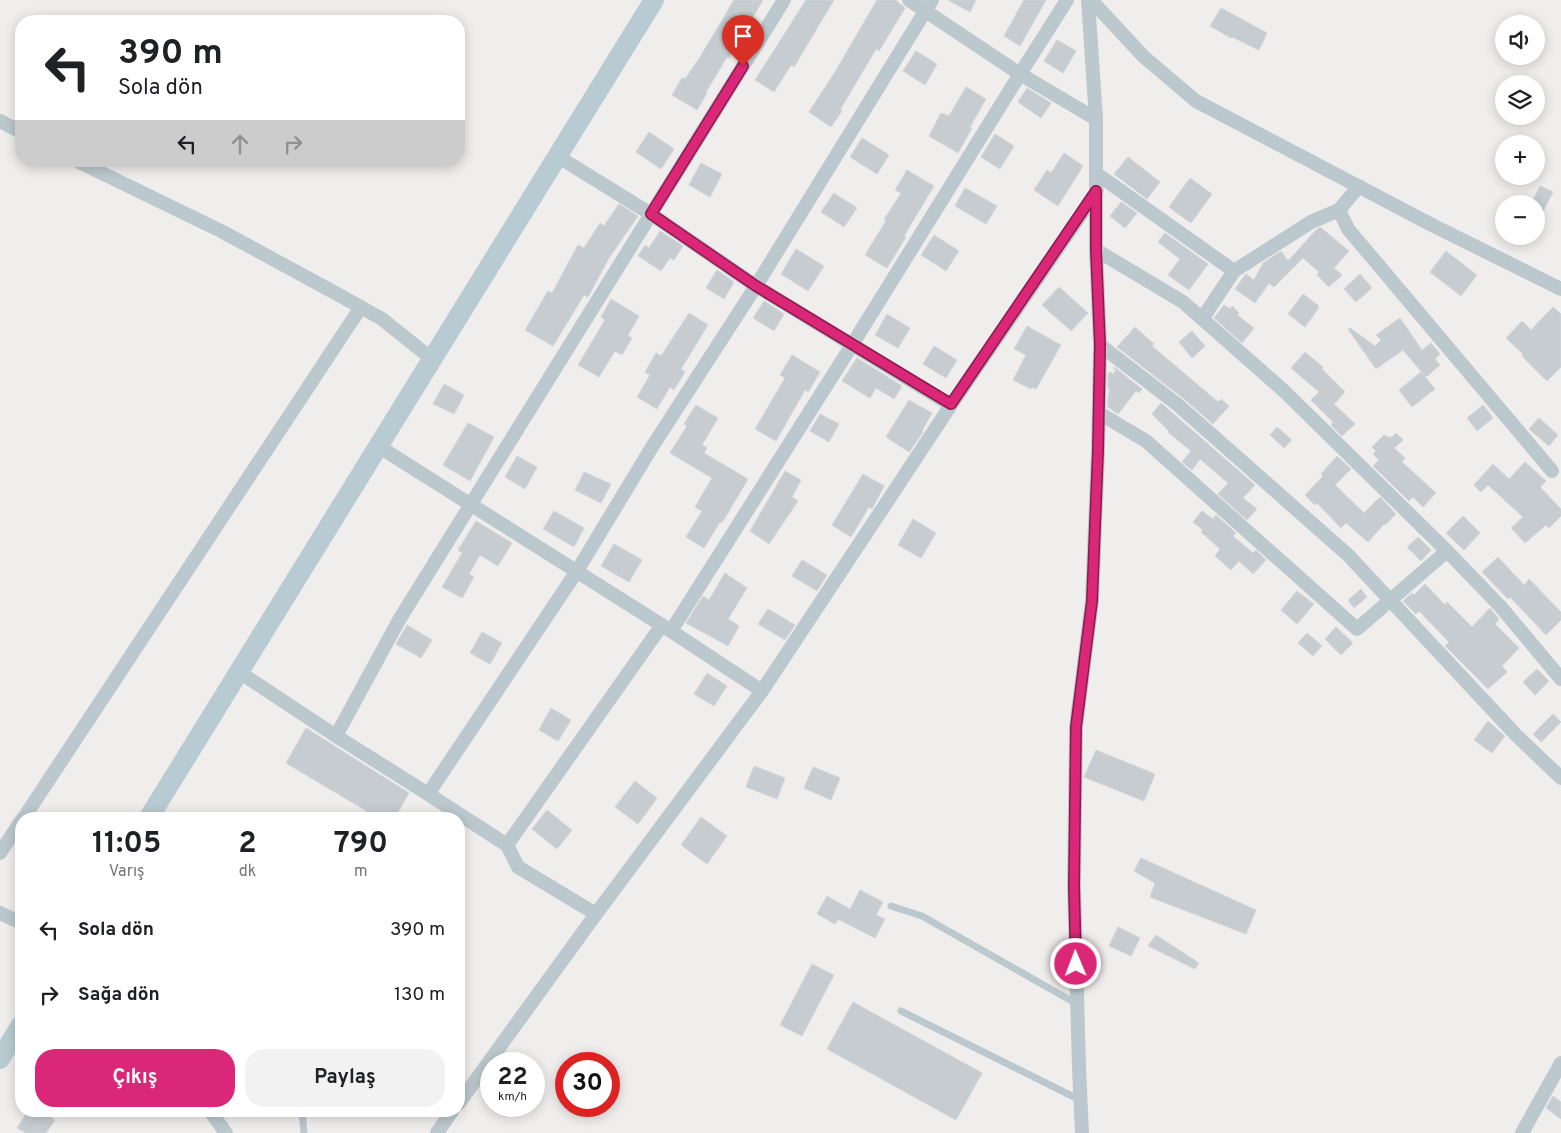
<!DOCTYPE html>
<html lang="tr">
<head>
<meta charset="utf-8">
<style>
  body { margin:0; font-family:Overpass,sans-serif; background:#f2f2f2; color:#202124; height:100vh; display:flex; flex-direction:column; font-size:19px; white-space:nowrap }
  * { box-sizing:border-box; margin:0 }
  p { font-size:16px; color:#757577 }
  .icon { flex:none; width:28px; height:28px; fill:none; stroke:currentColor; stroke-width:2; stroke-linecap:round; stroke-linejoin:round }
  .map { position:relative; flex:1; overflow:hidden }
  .sheet { position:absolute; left:15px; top:812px; width:450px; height:305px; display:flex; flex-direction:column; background:#fff; border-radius:20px; box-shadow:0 2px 12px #0003 }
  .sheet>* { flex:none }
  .hud { position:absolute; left:15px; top:15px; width:450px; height:152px; border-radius:20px; box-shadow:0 2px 12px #0003; background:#fff; color:#202124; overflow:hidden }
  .fabs { position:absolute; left:1495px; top:15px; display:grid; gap:10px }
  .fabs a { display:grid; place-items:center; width:50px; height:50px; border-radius:50%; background:#fff; box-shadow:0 2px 12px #0003; font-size:25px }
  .speed { position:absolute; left:480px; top:1052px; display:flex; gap:10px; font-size:25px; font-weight:700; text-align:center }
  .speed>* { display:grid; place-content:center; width:65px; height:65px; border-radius:50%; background:#fff; box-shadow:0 2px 12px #0003; line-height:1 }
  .speed small { font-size:12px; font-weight:400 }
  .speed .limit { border:8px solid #d22; background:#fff; color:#111 }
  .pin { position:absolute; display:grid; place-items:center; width:42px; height:42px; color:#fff; margin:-51px -21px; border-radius:50% 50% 50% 0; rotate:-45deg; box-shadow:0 0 5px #0007 }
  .pin .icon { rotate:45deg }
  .me { position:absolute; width:55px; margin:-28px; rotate:359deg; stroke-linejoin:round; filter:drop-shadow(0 0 4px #0008) }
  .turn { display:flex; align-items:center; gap:18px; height:105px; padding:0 20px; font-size:22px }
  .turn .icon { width:65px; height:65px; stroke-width:2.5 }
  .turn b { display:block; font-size:35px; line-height:42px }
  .lanes { display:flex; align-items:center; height:48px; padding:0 20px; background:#0003; justify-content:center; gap:25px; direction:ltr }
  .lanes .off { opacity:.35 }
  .eta { display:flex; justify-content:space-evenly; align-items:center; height:85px; text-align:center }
  .eta b { font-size:30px; font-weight:700; line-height:35px }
  .primary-button { display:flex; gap:10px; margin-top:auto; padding:10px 20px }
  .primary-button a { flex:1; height:58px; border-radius:20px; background:#db2777; color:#fff; font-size:20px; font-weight:700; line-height:58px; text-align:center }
  .primary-button a+a { background:#f2f2f2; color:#202124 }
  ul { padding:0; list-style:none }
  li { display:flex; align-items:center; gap:15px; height:65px; padding:0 20px }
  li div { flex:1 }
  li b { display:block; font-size:19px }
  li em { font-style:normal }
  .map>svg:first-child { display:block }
</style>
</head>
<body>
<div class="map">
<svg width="1561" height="1133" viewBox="0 0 1561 1133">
  <rect width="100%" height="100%" fill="#f0eded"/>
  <path fill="#c6ccd0" stroke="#d1d5d9" d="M734,0H763L729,58L727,57L706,92L707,93L697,110L672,95L682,78L685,79L700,57Z
    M806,0H834L794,67L791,65L774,92L755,80Z
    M877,0H896L905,8L879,51L876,49L840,110L842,111L831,127L809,112L835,72Z
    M948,0H976L970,12Z
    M1024,0H1046L1020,46L1004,36Z
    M1221,8L1267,33L1259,50L1232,37L1231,38L1210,26Z
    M1057,40L1076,51L1063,73L1044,61Z
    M916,51L937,64L925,85L903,71Z
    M966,87L986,99L970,127L972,128L958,153L929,136L941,113L949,116Z
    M1027,88L1051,103L1041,118L1018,102Z
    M649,132L674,149L661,169L636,152Z
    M995,134L1014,146L1000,169L981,157Z
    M862,138L889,155L877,174L850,157Z
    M1064,153L1083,166L1058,206L1034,190L1047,170L1051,173Z
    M1128,157L1160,182L1147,199L1114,174Z
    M701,163L722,174L710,197L689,185Z
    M907,170L934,186L904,236L906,237L887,268L865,255L886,221L884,220L901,193L895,190Z
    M1190,178L1212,194L1191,223L1169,207Z
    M1540,186L1553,192L1536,225V204H1531Z
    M965,188L997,206L986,224L955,206Z
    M834,193L857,208L844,227L821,212Z
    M1121,202L1137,213L1125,228L1110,216Z
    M619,204L638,216L609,258L588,297L584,295L553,346L525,330L548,291L552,293L578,245L584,248L600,223L604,226Z
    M1320,227L1349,251L1334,268L1342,275L1329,287L1317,275L1319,272L1303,258L1274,287L1269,283L1255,303L1235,289L1246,274L1254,280L1263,263L1281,251L1288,261L1316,230Z
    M660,231L683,246L674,260L670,258L661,271L638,256L645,245L649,248Z
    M1165,233L1208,264L1189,290L1168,275L1180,259L1158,242Z
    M934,235L959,251L946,271L921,255Z
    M796,249L824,266L808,291L781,274Z
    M1446,251L1477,275L1461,296L1430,272Z
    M717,270L734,282L724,299L706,288Z
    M1360,274L1372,288L1356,302L1344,289Z
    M1059,287L1088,313L1071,331L1042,305Z
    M1303,294L1318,305V309L1305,327L1288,314Z
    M611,299L639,316L628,335L632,338L622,355L615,351L599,377L578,365L605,320L601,317Z
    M764,301L784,314L774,331L753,318Z
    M1224,305L1230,309L1232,306L1239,313L1237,315L1254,328L1242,343L1214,318Z
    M1553,307L1561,314V367L1547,381L1522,356L1523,354L1506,338L1522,321L1531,330Z
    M689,313L708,325L681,369L685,372L674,390L670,387L657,409L637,397L650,375L645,372L656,353L661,356Z
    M887,314L910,328L898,348L875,335Z
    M1400,318L1422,350L1431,343L1440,354L1435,359L1440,365L1426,377L1403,350L1376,369L1348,329L1350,328L1375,346L1381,340L1376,335Z
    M1027,326L1061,345L1036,389L1032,387L1031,389L1013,380L1026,355L1014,349Z
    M1135,327L1154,344L1152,346L1218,402L1221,399L1229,406L1213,424L1183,398L1117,347Z
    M1192,331L1205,346L1192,358L1179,342Z
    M934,346L957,360L946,378L923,364Z
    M1305,352L1323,367L1322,369L1345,392L1334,404L1355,424L1342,436L1331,425L1333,422L1311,400L1319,392L1291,368Z
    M792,355L820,372L808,392L805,390L776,441L755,429L785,378L780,375Z
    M857,358L902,386L894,399L876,388L870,398L842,381Z
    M1114,367L1142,389L1139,393L1136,391L1118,414L1108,407V397L1110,389L1108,388V374L1110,372L1113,374L1116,370L1113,368Z
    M1421,372L1435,389L1412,407L1399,390Z
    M444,384L464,395L454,414L433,404Z
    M909,400L932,413L922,431L923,432L909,452L886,437Z
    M1161,403L1255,485L1243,498L1257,509L1247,520L1218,494L1228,483L1200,459L1192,470L1182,462L1191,451L1168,432L1169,431L1152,414Z
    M696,405L718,418L702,445L707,448L704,453L748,479L722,523L720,522L704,548L686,537L702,511L695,507L712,478L670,453L687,426L684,424Z
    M1483,405L1493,418L1477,431L1467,418Z
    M820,414L839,424L829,442L810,431Z
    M1539,418L1558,435L1549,446L1529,429Z
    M468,423L494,437L470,481L443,465Z
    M1277,427L1292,440L1284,448L1270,435Z
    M1396,433L1403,440L1394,448L1405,458L1402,462L1436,493L1423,507L1413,497L1409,501L1373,466L1381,458L1379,460L1373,454L1376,451L1372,447L1384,435L1390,438Z
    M517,456L537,467L525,489L505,477Z
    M1337,456L1351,469L1335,485L1364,513L1380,497L1396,514L1385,525L1384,524L1368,542L1346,523L1341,528L1317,503L1315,505L1305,495L1323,476L1321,474Z
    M1525,462L1546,481L1540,487L1561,509V516L1549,528L1546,525L1525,543L1511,528L1523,517L1488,485L1481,492L1474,485L1493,464L1509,479Z
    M785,471L801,480L792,497L798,501L769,544L750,531Z
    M584,472L611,484L601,503L575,490Z
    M863,474L884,486L872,509L869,507L851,537L832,525Z
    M554,511L584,528L574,547L543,529Z
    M1202,511L1213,519L1216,515L1236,533L1233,536L1253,553L1256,550L1266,560L1253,574L1239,561L1231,570L1215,556L1220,549L1201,532L1203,530L1193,522Z
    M1463,516L1480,533L1464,550L1446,533Z
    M913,519L936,533L921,558L898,545Z
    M476,521L512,543L498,566L480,555L469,574L474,577L462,598L442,587L462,553L458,550Z
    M1418,537L1431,550L1421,561L1407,547Z
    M614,544L642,560L629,582L601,566Z
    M1498,557L1524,585L1529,579L1561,612V620L1546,635L1510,597L1508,599L1482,572Z
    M802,560L827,575L817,591L792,576Z
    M725,573L747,588L728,619L739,626L728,646L686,623L703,596L709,600Z
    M1425,584L1445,605L1447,602L1472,627L1490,608L1499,619L1495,624L1519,648L1502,666L1507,672L1488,689L1445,646L1449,642L1419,611L1416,614L1403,601L1412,593L1414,595Z
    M1361,589L1367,597L1354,608L1348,600Z
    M1297,591L1314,604L1297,624L1281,610Z
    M768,609L795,625L785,640L758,624Z
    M407,625L432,640L421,658L396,644Z
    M1336,627L1353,643L1341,655L1325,639Z
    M482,632L502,643L490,664L470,653Z
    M1307,633L1322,646L1313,656L1298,643Z
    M1537,669L1549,681L1535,695L1523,682Z
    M707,673L727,686L714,706L694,694Z
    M551,708L571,720L558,741L539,730Z
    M1553,714L1561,722L1541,742L1533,734Z
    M1488,721L1505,736L1492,753L1474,740Z
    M306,728L409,793L394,819H380L286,763Z
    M1096,750L1155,774L1144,801L1084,777Z
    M754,766L785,778L777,799L746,787Z
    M813,767L840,778L831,800L804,788Z
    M635,781L657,798L638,824L615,807Z
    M547,810L572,830L557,849L532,829Z
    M701,817L727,836L707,864L681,845Z
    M1141,858L1256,910L1246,934L1150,897L1155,883L1134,871Z
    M860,890L883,902L876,915L885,919L875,938L838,919L835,924L817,914L827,896L850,909Z
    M1118,927L1140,938L1131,956L1109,946Z
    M1156,935L1199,963L1195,969L1148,946Z
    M812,964L834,975L802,1036L780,1025Z
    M853,1002L982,1073L956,1120L827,1049Z
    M1553,1096L1561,1102V1119L1546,1108Z
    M28,1111H41L55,1120L46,1133H26L17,1128Z"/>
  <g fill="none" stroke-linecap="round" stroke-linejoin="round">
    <path stroke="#bbc8cd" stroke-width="7" d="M891,906L922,916L1077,1004
      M901,1011L1080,1100
      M302,1111L304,1133"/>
    <path stroke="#bbc8cd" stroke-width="14" d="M909,0L1020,74L1096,119
      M1091,0L1144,57L1196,101L1432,225L1561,289
      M0,121L21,132
      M557,156L651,214L756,286L951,405
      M77,161L221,231L339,295L382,319L432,359
      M1097,174L1234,271
      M1339,210L1348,229L1552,471
      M1096,250L1183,302L1283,390L1447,551L1500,606L1561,679
      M1202,319L1234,271L1311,222L1339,210L1359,186
      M1100,345L1178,405L1348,555L1516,735L1561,778
      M1099,413L1146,441L1357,629L1447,551
      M378,446L671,631L762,691
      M671,631L852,345L1020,74L1067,0
      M239,672L336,736L428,794L577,571L652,447L756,286L932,0
      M336,736L399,620L784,0
      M428,794L507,845L518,867L596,914L762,691L951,405L1097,191
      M23,819L361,307
      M507,845L662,625
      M0,853L21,821
      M0,913L21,923
      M459,1103L596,914
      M210,1111L226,1133
      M437,1133L452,1111
      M1082,1133L1079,1068L1074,886L1076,727L1092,601L1098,451L1100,345L1096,250V119L1088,0
      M1522,1133L1561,1063"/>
    <path stroke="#b9cbd2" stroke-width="20" d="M148,819L654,0
      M0,1059L21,1025"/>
  </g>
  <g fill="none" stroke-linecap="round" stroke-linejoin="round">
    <g stroke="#8e194d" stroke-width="12">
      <path id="route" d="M743,66L651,214L756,286L951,404L1096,191V250L1100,345L1098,451L1092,601L1076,727L1074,886L1076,964"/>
    </g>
    <use href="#route" stroke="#db2777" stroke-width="9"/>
  </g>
</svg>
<div class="fabs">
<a><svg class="icon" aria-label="sound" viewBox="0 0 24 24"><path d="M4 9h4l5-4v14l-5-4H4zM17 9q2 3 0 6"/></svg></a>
<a><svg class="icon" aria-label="layers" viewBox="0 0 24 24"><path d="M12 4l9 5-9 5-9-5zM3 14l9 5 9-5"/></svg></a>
<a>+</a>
<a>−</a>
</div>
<div class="speed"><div>22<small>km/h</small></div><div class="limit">30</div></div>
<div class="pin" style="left:743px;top:66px;background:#d93025"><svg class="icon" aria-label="arrive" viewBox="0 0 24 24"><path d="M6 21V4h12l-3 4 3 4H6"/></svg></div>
<svg class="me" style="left:1076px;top:964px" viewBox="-20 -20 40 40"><circle r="17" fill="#db2777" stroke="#fff" stroke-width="3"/><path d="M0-11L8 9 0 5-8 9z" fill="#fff"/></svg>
<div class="hud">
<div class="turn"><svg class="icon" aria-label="left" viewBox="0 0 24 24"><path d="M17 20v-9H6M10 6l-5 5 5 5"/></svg><div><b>390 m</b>Sola dön</div></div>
<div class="lanes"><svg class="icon" aria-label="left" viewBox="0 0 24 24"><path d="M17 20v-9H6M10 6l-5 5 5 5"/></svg><svg class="icon off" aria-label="ahead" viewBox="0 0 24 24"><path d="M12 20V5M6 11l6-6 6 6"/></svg><svg class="icon off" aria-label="right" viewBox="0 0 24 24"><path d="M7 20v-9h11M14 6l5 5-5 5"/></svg></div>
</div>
<section class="sheet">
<div class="eta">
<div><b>11:05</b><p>Varış</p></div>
<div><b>2</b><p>dk</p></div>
<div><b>790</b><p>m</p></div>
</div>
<ul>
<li><svg class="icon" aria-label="left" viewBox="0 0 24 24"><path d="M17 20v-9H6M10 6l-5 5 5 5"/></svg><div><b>Sola dön</b></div><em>390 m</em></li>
<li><svg class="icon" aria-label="right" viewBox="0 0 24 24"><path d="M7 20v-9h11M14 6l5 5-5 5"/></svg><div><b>Sağa dön</b></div><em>130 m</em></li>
</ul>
<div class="primary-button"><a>Çıkış</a><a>Paylaş</a></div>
</section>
</div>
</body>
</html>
